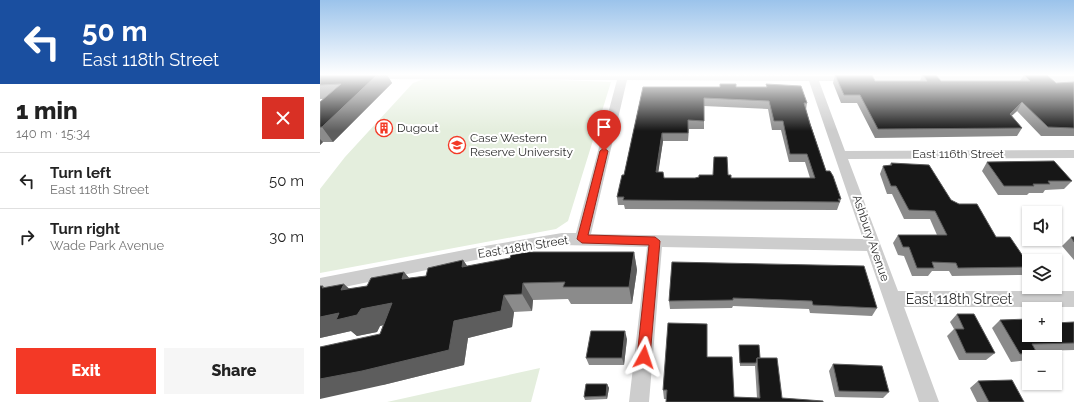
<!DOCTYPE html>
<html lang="en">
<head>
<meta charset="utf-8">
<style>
  body { margin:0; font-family:Raleway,sans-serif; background:#f6f6f6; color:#222; height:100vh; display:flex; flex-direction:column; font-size:15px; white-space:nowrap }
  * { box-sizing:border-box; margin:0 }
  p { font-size:13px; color:#767676 }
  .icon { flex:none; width:22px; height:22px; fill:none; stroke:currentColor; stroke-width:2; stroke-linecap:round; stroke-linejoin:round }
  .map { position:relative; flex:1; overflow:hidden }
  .details { display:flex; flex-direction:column; background:#fff; width:320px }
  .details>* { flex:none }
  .banner { background:#1a4fa0; color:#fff; overflow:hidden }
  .controls { position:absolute; left:702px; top:206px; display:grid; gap:8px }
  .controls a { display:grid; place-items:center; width:40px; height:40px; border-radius:0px; background:#fff; box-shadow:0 1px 3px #0004; font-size:20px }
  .pin { position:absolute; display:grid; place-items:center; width:34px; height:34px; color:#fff; margin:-41px -17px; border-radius:50% 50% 50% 0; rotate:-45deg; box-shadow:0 0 4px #0007 }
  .pin .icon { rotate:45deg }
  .me { position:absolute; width:44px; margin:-22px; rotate:5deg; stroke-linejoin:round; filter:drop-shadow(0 0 3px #0008) }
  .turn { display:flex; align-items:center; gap:14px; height:84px; padding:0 16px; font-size:18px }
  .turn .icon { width:52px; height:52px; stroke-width:2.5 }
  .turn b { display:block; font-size:28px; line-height:34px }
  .round { display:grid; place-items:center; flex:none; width:42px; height:42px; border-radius:0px; background:#f6f6f6 }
  .overview { display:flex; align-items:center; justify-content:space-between; height:68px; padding:0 16px }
  h1 { font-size:24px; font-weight:800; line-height:30px }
  .cta { display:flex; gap:8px; margin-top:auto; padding:8px 16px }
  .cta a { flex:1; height:46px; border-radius:0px; background:#f33926; color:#fff; font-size:16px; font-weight:800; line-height:46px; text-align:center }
  .cta a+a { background:#f6f6f6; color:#222 }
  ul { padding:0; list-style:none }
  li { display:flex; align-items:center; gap:12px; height:56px; padding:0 16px; border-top:1px solid #e0e0e0 }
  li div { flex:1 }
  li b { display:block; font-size:15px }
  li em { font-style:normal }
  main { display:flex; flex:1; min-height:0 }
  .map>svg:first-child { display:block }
</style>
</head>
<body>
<main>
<section class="details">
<div class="banner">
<div class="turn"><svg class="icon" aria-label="left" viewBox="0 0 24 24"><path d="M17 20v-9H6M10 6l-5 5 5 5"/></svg><div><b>50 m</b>East 118th Street</div></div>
</div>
<div class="overview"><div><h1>1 min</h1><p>140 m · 15:34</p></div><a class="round" style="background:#d93025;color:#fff"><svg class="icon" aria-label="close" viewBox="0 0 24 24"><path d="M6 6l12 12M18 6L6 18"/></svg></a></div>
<ul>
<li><svg class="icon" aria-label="left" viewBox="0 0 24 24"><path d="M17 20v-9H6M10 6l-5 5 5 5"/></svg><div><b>Turn left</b><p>East 118th Street</p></div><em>50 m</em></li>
<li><svg class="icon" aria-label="right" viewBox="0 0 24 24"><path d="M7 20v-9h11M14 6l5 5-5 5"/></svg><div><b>Turn right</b><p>Wade Park Avenue</p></div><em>30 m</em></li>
</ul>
<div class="cta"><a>Exit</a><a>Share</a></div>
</section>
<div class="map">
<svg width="754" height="402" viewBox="0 0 754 402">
  <rect width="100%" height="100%" fill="#fff"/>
  <path fill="#e4eedd" d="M104,79H208L291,82L248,221L236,229L0,273V189L25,157L82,95L93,83Z
    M220,368L211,402H67Z"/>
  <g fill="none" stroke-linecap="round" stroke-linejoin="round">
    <path fill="#cdcdcd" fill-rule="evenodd" d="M44,75L754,76V82L499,81L525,151L754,150V158L528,159L578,291H754V307H584L619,402H599L547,251L342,247L329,402H309L327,247L242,245L165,258L0,292V278L165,246L242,233H256L297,80L48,79L45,78ZM307,80L489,81L543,239L271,234Z"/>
  </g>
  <path fill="#8b8b8b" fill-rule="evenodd" d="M0,75H67L72,83L13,142H3L0,145V102L3,99H0Z
    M515,75H552L555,81H600L602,75H616L621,81H700L704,75L736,83L754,82V136H721L697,111L691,116L702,128L697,136L555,138L537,103H521L513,83Z
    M446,84L487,103L486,110L506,171L521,199L517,210L305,209L304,205H298L297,197L304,175L323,87H446ZM384,106L448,109L452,130H461L469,162H485L490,178H411L408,175L375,178H344L338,172L343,141H368L369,129H384Z
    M667,162L752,181L744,189L725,190L723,193H709L707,195H678L662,171Z
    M571,163L631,200L709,265V268L702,275L632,276L629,271H612L608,276H592L584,256L578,255L573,243L578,235H617L610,219H584L572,194H567L560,174L563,166L570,165Z
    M751,237H754V260L742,246Z
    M314,252L317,270L312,304H251L248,299L213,300L212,311L194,312L192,327L148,338L144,365L63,385L60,334L63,325L60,326L57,332L37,336L31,331L0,338V286H3L5,288L30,289L47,286L84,272L89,278L106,276L143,260L147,266Z
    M352,262L557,308L552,316L490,313L489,309L413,306L412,308L350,309L349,301Z
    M637,314L675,353L666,360H639L627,336L634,329L630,322Z
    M680,320L709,335L754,322V350L716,351L717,353L712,357H709V359L707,360L691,362L672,328Z
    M307,339L304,365H269L266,358Z
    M419,345L440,358L462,398L344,399L343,390L387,357L414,397L437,398L435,366H420L419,348Z
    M513,364L569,392L563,398L515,397L509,371Z
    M658,381L704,402H657L650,388Z
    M287,384L289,388L287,399L265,400L264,397Z"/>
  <path fill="#5d5d5d" d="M57,75H67L72,83L13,142L2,127Z
    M702,102L697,111L684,123L690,114Z
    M342,133L343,141L337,181L336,172Z
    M0,139L3,142L0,145Z
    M314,252L317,270L312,304L309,287Z
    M143,260L155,277L142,267Z
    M84,272L99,290L82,279Z
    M203,283L213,300L212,311L202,294Z
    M24,284L43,301L21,290Z
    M184,295L194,312L192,327L148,338L144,365L63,385L0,399V379L134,321Z
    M72,303L89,319L60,326L57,332L37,336L31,331L0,338V317Z
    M305,331L307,339L304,365L302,358Z
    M287,384L289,388L287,399L286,396Z"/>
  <path fill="#171717" stroke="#5d5d5d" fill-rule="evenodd" d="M0,75H57L2,127H0V102L21,84L0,85Z
    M515,75H552L555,81H607L603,75H616L621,81H710L704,75H727L736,83L754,82V128L728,127L702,102L690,114L702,128L558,129L540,95H524Z
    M400,84H416V87H447L446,84L481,86L487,103H484L490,124L506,171H510L513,176L521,199H518L520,202L303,200L304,197H297L302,175H304L323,87H400ZM384,98L449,101L454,121H463L470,154H487L495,178H411V175H408L407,157H394L393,175H379V177L375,178H344L343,172H336L342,133H368V120L384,121Z
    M734,161L752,181H728L730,184H713L714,186H684L667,162Z
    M571,163L609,165L631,200L639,204H657L676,237H690L709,265V267L638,268L636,263L612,262L614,268H597L589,247H583L578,235H627L615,211L589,210L576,186H571L563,166L572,165Z
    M751,237H754V242Z
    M208,252H314L309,287H243L245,282L203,283L202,294L184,295L181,311L134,321L129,350L42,371L0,379V347L60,334L72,303L41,309L37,315L16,320L19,313L0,317V286H3L2,288L24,284L21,290L47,286L51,278L84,272L82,279L106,276L108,268L143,260L142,267L190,258L191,255Z
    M352,262L544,266L557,308L493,305L492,301L413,298V300L349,301Z
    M637,314H654L675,353H646L635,329H644Z
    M709,319V335H735V323L754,322V343L712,344L717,353L700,354L680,320Z
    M348,323L387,324V357H412L414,397L440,398L437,358H457L462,398L503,401V402H346L347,390H343Z
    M271,331H305L302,358H266Z
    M419,345H439L440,358H437L436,363H420Z
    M513,364L562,366L569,392L519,391Z
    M692,380L704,402H669L658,381Z
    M266,384H287L286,396L264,397Z"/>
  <linearGradient id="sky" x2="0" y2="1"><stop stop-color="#9bc3eb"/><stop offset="0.57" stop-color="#fff"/><stop offset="1" stop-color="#fff" stop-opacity="0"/></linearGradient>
  <rect width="754" height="131" fill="url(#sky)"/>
  <path fill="#f33926" stroke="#9e2519" d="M284,148L288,151L268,235L335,237L340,241L330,357L328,361L324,363L319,361L317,357L329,245L262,243L257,239L280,151Z"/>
  <defs>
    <g id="building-ring" transform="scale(0.9)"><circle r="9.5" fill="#fff" stroke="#f33926" stroke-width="1.5"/><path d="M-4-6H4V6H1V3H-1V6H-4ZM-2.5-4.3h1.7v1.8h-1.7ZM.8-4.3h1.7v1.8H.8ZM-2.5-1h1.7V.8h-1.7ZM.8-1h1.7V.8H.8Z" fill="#f33926"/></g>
    <g id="university-ring" transform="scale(0.9)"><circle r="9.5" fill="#fff" stroke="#f33926" stroke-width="1.5"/><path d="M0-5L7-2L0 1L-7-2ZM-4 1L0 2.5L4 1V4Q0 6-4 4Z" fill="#f33926"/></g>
  </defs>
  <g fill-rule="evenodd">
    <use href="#building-ring" x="64" y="128"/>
    <use href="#university-ring" x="137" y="145"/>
  </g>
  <g text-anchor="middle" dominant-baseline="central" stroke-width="4" stroke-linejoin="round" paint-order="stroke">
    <g font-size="12" fill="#303030" stroke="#fff" text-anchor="start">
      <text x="77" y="128">Dugout</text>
      <text x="150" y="138">Case Western<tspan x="150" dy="14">Reserve University</tspan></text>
    </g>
    <g font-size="12" fill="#303030" stroke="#fff">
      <text x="638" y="154">East 116th Street</text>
      <text transform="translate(551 238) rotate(71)">Ashbury Avenue</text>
      <text transform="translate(203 247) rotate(-9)">East 118th Street</text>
    </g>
    <g font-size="14" fill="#303030" stroke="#fff">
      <text x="639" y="299">East 118th Street</text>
    </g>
  </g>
</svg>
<div class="controls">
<a><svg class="icon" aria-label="sound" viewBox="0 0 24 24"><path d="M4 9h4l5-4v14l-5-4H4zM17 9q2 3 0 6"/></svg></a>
<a><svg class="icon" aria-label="layers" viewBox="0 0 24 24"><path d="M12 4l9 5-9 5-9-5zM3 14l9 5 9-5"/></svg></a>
<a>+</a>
<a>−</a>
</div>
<div class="pin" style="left:284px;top:151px;background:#d93025"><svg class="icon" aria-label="arrive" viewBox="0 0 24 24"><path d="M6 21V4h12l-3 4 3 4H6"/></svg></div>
<svg class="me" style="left:324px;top:357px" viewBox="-20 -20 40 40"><path d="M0-17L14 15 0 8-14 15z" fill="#f33926" stroke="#fff" stroke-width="4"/></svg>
</div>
</main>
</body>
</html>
